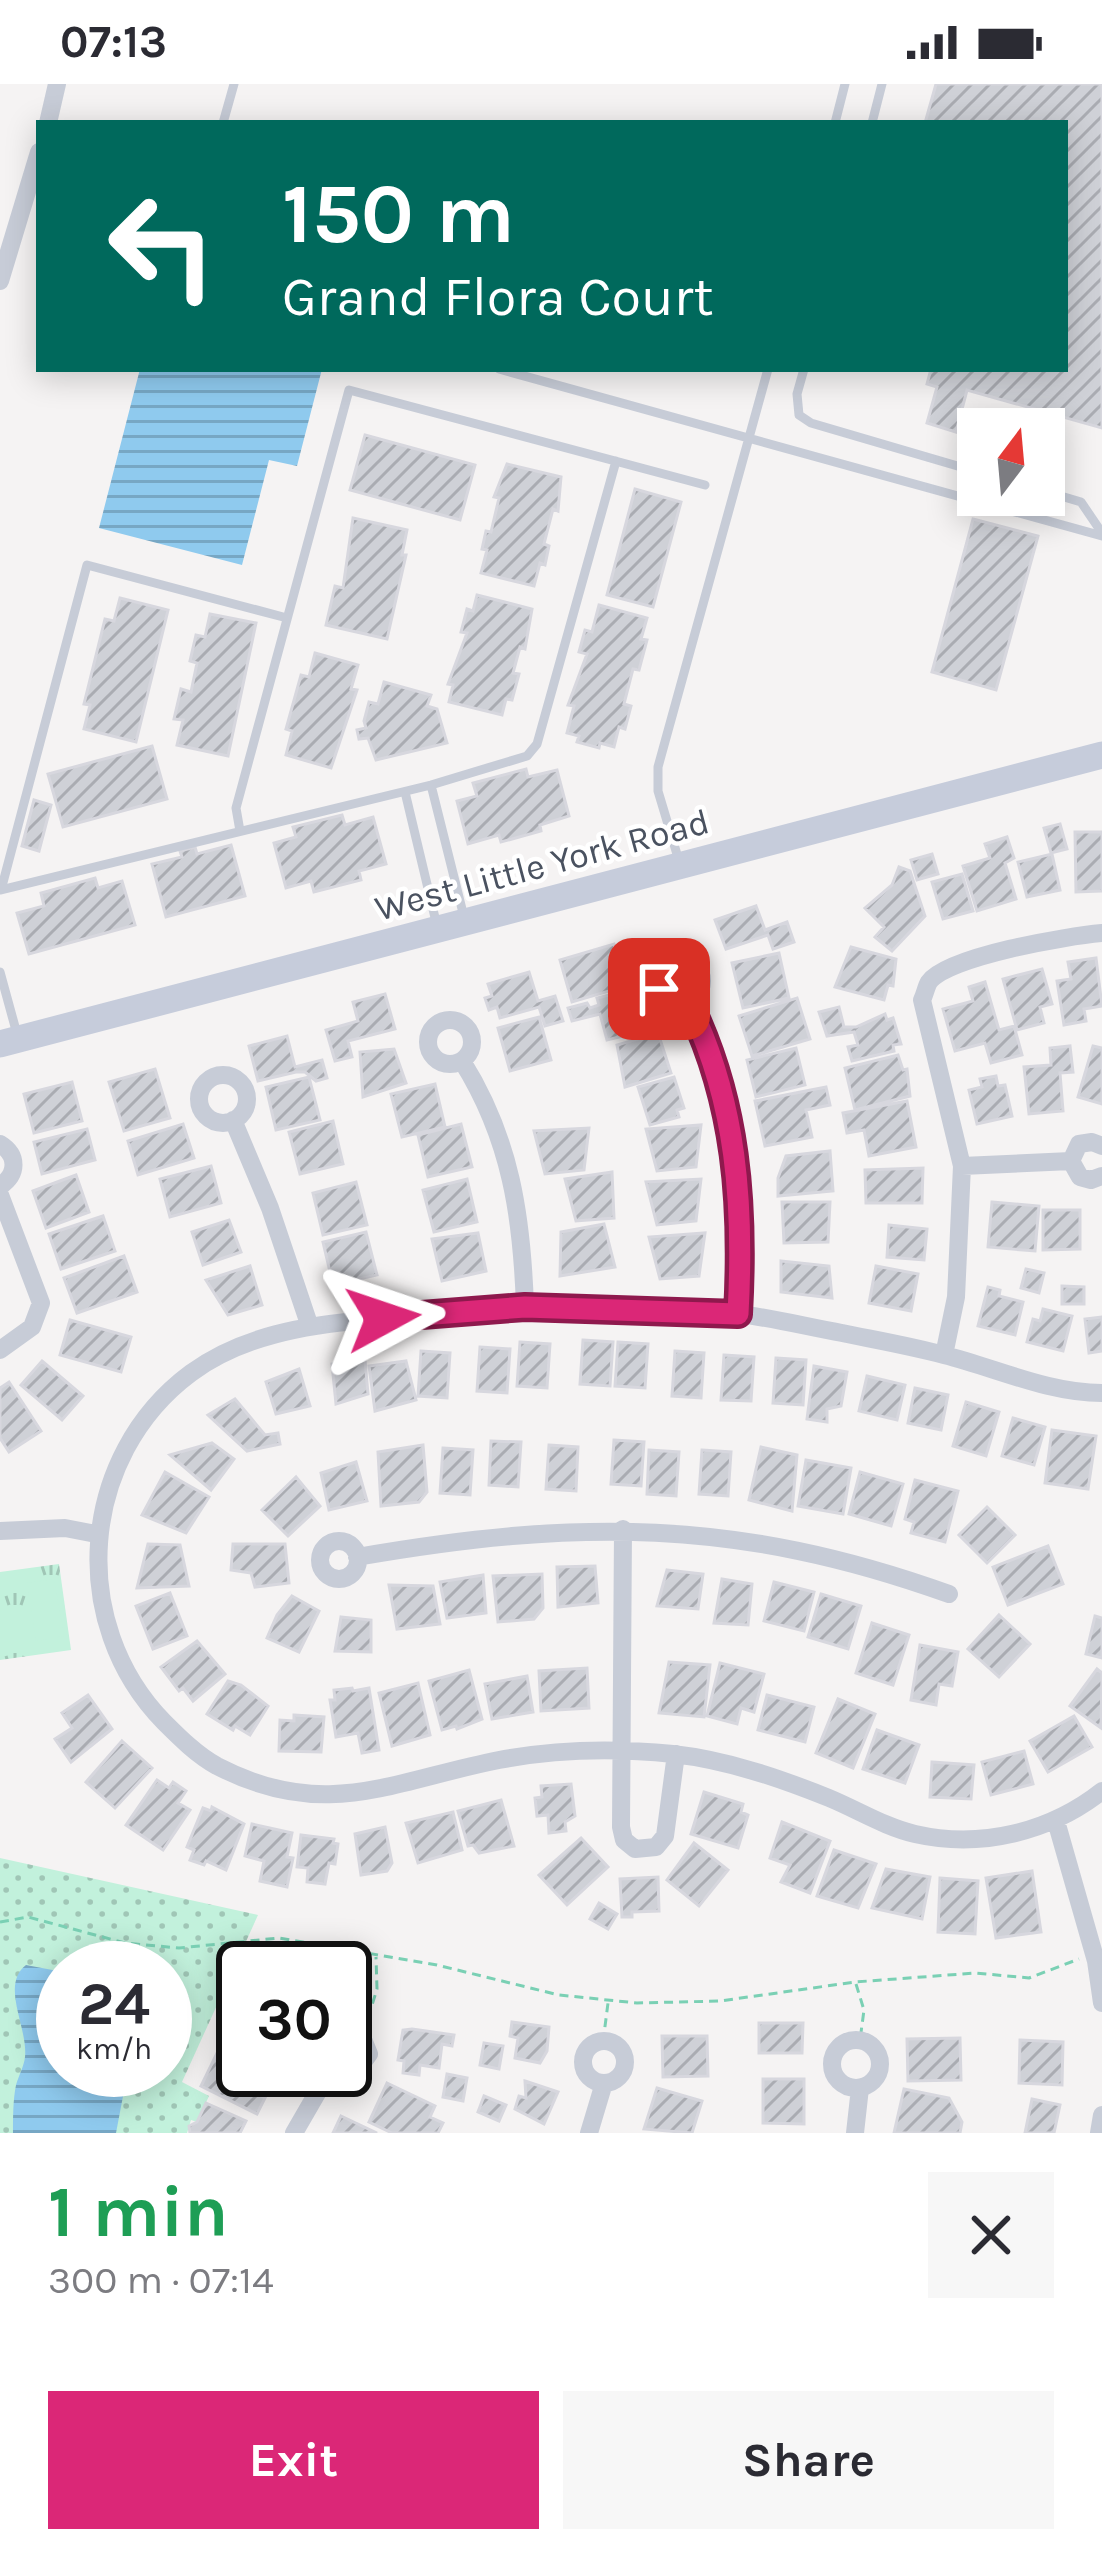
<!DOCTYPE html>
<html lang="en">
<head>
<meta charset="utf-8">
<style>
  body { margin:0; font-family:Karla,sans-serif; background:#f7f7f7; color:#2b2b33; height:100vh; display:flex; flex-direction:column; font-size:45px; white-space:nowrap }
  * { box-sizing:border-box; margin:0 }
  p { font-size:39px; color:#7c7c81 }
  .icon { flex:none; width:66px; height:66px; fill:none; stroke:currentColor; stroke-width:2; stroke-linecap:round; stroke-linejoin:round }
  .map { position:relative; height:2049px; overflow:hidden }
  .side { display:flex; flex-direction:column; background:#fff; flex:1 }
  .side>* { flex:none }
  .top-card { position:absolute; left:36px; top:36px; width:1032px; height:252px; border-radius:0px; box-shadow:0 6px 30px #0003; background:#00695c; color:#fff; overflow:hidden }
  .needle { width:78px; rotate:16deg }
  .controls { position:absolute; left:957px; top:324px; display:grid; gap:24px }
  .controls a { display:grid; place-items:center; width:108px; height:108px; border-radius:0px; background:#fff; box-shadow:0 6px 30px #0003; font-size:60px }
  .speed { position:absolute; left:36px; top:1857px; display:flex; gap:24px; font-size:60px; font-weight:700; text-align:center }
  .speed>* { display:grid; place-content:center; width:156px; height:156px; border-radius:50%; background:#fff; box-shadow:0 6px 30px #0003; line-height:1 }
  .speed small { font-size:30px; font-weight:400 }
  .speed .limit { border:6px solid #111; border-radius:18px; background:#fff; color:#111 }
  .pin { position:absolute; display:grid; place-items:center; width:102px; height:102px; color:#fff; margin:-51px; border-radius:24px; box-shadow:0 6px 18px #0006 }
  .me { position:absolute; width:132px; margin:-66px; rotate:85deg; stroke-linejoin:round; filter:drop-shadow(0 0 9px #0008) }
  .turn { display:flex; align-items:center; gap:42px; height:252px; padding:0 48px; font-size:54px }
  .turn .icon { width:156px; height:156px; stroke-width:2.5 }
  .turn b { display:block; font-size:84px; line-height:102px }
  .round { display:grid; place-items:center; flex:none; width:126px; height:126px; border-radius:0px; background:#f7f7f7 }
  .overview { display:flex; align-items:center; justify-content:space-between; height:204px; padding:0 48px }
  h1 { font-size:72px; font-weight:700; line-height:90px; color:#1e9e55 }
  .primary-button { display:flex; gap:24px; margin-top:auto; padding:24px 48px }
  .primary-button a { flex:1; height:138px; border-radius:0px; background:#db2777; color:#fff; font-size:48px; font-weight:700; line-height:138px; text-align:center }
  .primary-button a+a { background:#f7f7f7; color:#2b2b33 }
  .status { display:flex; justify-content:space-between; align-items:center; height:84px; padding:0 60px; background:#fff; direction:ltr }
  .status svg { height:33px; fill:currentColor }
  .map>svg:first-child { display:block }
</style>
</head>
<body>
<div class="status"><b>07:13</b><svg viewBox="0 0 49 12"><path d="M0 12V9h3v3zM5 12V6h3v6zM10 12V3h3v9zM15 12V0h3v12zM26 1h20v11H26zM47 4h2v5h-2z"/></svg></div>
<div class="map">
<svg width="1102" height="2049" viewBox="0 0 1102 2049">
  <defs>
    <pattern id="grass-dots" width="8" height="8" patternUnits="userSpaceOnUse" patternTransform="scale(3)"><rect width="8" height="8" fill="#c2f1dc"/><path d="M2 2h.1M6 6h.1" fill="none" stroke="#a0c6b6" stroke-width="1.8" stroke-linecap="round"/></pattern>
    <pattern id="park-tufts" width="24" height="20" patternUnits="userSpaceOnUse" patternTransform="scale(3)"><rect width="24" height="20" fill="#c2f1dc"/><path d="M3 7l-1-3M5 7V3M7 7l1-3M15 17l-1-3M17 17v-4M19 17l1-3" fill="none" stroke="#a0c6b6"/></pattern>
    <pattern id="water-rules" width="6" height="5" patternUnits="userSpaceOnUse" patternTransform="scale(3)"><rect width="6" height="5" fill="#8fcaee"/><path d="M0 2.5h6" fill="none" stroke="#77a7c4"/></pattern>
    <pattern id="building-hatch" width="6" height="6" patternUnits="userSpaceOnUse" patternTransform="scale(3)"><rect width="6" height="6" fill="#cfd1d7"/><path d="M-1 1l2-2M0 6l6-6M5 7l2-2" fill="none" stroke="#aaacb2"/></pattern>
  </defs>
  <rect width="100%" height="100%" fill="#f5f3f3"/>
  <path fill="url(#grass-dots)" fill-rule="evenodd" d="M0,1774L258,1831L182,1998L209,2012L197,2038L191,2036L187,2049H0ZM63,1884H165V1986H63Z"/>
  <path fill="url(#park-tufts)" d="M59,1480L71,1566L0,1576V1488Z"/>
  <path fill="#c2f1dc" d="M54,1495L64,1552L36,1557L27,1499Z"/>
  <path fill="url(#water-rules)" d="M140,285H322L297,382L269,376L242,481L99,444Z
    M26,1881L63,1888V1986H128L116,2049H13C13,2033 13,2016 16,2001C19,1991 24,1982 25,1973C28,1943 0,1901 26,1881Z"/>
  <path fill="url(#building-hatch)" stroke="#d7d7de" stroke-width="3" d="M936,0H1102V344L967,306L956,348L927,339L937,303L927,300L931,285H1065V39H925Z
    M365,351L475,381L460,436L350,406Z
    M507,380L561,393L558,427L553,425L544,460L549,462L545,481L540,479L534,502L481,489L487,466L482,465L486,447L491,448L499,414L494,413Z
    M635,405L681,418L653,523L607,511Z
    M353,434L407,446L402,471H406L387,555L326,541L335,502L343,504Z
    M973,435L1038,452L996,606L932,588Z
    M477,511L532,525L525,565L520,563L513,589L519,590L512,616L506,615L502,631L449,618L453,601L448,600L467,549L461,548L467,525L473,527Z
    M120,514L168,526L136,658L84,645L90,621L84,620L105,535L114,537Z
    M599,521L647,534L641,555L647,556L639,586L633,585L624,620L631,622L625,645L619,643L614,663L600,659L599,664L577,658L579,652L567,649L574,622L568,621L587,570L579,568L585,546L592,548Z
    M210,530L256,539L228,672L177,661L183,636L174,635L181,605L191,608L197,579L190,577L196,551L205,553Z
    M315,569L358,581L351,605L357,606L331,684L286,671L292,647L286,645L301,591L309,593Z
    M384,598L431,611L427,622L437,625L447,659L376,676L368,654L359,655L357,646L366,644L364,637L369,618L378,620Z
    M152,662L167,715L63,743L48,690Z
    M526,685L528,693L557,686L569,732L540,741L541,747L501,758L499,751L468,760L457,717L477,712L473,699Z
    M34,716L51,721L39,767L22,762Z
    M342,731L345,741L373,733L386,780L359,787L361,796L314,808L311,797L286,804L274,759L296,753L293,743Z
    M1060,740L1067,765L1051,769L1044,744Z
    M1075,748H1102V807L1076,808Z
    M1007,753L1014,774L1005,779L1016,815L977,827L963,782L990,774L985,760Z
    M231,761L245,812L166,833L152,780L182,773L180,767L195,763L197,770Z
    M932,770L938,790L917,796L911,776Z
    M1052,770L1060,806L1027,813L1018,778Z
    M899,783L910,787L925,832L892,867L875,853L884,843L865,824L892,801Z
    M962,790L973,827L943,835L932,798Z
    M95,794L98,804L122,797L135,841L29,870L17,829L44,822L41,809Z
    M756,822L765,846L787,838L794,858L773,865L768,851L726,865L715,836Z
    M614,860L626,902L572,918L560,876Z
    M851,863L896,875L893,902L888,901L884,916L835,903Z
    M779,869L789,914L743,924L732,879Z
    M1096,874L1102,922L1084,925L1086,937L1064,941L1057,897L1071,895L1068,878Z
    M1042,885L1052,920L1040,923L1044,939L1017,946L1003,895Z
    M529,888L538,917L555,912L563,937L545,942L539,923L500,934L497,923L489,926L485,914L492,912L488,900Z
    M985,898L999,946L1014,942L1022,971L991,979L985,959L955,967L943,925L973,917L969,903Z
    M633,905L644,947L607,956L600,930L572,937L568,924L587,919L590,924L599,921L597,914Z
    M385,910L395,945L348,957L352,973L335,977L326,946L358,937L353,918Z
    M797,914L810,955L752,972L739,932Z
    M839,923L844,943H856L885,930L887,936L893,934L901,960L893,961L894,967L852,977L848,963L858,961L854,948L827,952L819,928Z
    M539,933L551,976L510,987L498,944Z
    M658,949L671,989L625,1003L617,961Z
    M287,952L295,983L322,976L327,994L316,997L305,988H296L258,997L249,962Z
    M1070,962L1073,988L1060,989L1063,1027L1029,1030L1024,983L1051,981L1050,964Z
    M1093,962L1102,964V1020L1078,1013Z
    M796,964L805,1001L756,1013L747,976Z
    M394,965L406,999L363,1013L360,968Z
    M898,971L903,986L907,985L910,1012L855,1026L845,984Z
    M155,985L170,1034L124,1047L109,998Z
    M996,992L998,1002L1005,1001L1012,1032L977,1040L969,1006L982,1003L980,995Z
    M309,993L320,1036L276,1046L266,1003Z
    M674,993L684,1024L677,1026L679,1033L650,1041L638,1003Z
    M72,998L82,1037L34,1049L24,1010Z
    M435,1000L445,1043L402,1053L391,1010Z
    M826,1003L830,1021L806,1026L812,1053L765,1062L755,1017Z
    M907,1017L916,1063L869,1072L864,1046L847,1049L843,1029Z
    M333,1037L343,1080L300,1090L289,1048Z
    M183,1040L194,1074L138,1091L128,1057Z
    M461,1040L472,1083L428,1093L418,1051Z
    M701,1041L696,1083L657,1087L646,1045Z
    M589,1044L584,1086L545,1090L534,1047Z
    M87,1045L95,1076L42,1090L34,1058Z
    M830,1067L833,1107L778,1112V1094L786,1072Z
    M211,1082L221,1119L170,1133L160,1095Z
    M923,1084L922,1119H866L865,1086Z
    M612,1088L614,1134L576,1137L565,1095Z
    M76,1091L89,1128L46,1144L33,1107Z
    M467,1095L477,1138L434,1148L423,1106Z
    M701,1095L696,1137L657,1141L646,1098Z
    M356,1098L367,1141L323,1151L313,1109Z
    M782,1118H830L828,1158L784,1159Z
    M992,1118L1039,1122L1035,1167L988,1163Z
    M1043,1126H1080V1165L1043,1166Z
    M103,1132L115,1167L61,1185L49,1150Z
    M229,1136L241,1168L203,1181L192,1148Z
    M604,1140L615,1183L560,1192L561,1148Z
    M889,1141L927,1145L924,1176L887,1173Z
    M366,1148L377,1191L333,1201L323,1158Z
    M478,1149L486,1187L442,1197L432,1155Z
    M705,1149L699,1192L660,1195L649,1153Z
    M124,1172L137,1208L77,1229L64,1194Z
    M781,1177L829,1182L832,1214L781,1208Z
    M250,1182L262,1221L228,1231L206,1196Z
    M876,1182L918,1190L911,1227L869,1219Z
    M1026,1185L1044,1189L1039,1209L1021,1204Z
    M1062,1202L1084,1203V1220H1062Z
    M988,1203L1000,1206L999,1212L1023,1218L1015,1251L978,1242Z
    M1043,1225L1072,1232L1063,1267L1027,1258L1033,1235L1040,1237Z
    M1102,1233V1267L1089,1269L1085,1235Z
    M70,1236L131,1253L121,1288L60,1271Z
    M583,1256L613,1258L610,1302L580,1300Z
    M520,1258L550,1260L547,1304L517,1302Z
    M618,1258L648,1260L645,1304L615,1302Z
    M480,1263L510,1265L507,1309L477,1307Z
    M421,1267L450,1269L447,1314L418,1312Z
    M675,1267L704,1269L701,1314L672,1312Z
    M724,1271L754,1273L751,1317L721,1316Z
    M776,1274L806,1276L803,1321L773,1319Z
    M365,1276L368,1310L336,1320L332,1280Z
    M42,1277L83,1312L62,1336L21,1301Z
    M406,1277L416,1316L375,1327L369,1282Z
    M814,1282L847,1288L841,1322L827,1325V1338L807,1335Z
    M299,1285L310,1322L276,1330L266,1298Z
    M867,1292L905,1301L897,1336L859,1327Z
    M9,1298L41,1347L9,1368L0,1354V1304Z
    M915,1304L948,1311L941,1346L908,1339Z
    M235,1315L265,1351L278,1349L280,1360L247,1367L208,1331Z
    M966,1318L999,1328L986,1372L953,1362Z
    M1013,1334L1045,1343L1034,1381L1002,1372Z
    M1052,1346L1096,1352L1088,1405L1045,1399Z
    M614,1356L644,1358L641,1402L611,1400Z
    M491,1357L521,1358L518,1403L489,1401Z
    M212,1359L234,1375L211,1406L170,1371Z
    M423,1361L427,1408L419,1418L381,1422L378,1368Z
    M549,1361L578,1363L576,1407L546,1405Z
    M761,1363L797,1371L792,1427L749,1416Z
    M443,1364L473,1366L470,1411L440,1409Z
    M649,1366L679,1368L676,1412L647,1410Z
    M702,1366L731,1368L728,1412L699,1410Z
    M806,1376L851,1384L843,1430L798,1422Z
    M356,1378L367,1417L329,1426L321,1389Z
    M165,1388L209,1413L186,1449L142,1431Z
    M860,1388L903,1400L891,1442L849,1430Z
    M296,1393L320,1422L288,1452L262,1426Z
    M915,1396L958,1407L945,1458L911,1449L914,1438L905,1435Z
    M987,1423L1015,1451L987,1479L959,1451Z
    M148,1460L180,1461L189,1502L137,1504Z
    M233,1460H285L289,1499L255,1503L251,1489L231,1486Z
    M1048,1462L1063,1500L1008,1521L993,1483Z
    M595,1482L598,1519L558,1523L557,1483Z
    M667,1486L703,1490L698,1525L657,1522Z
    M542,1490L543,1524L534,1535L498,1538L493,1492Z
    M483,1491L486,1529L447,1534L440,1498Z
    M722,1495L752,1500L748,1541L714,1539Z
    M774,1498L814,1508L804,1547L764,1537Z
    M389,1501L433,1502L440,1540L397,1545Z
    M170,1509L187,1552L153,1565L136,1522Z
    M821,1510L861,1522L848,1565L808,1553Z
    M292,1512L319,1527L299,1568L267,1554L277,1531Z
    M999,1531L1030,1560L999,1593L968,1565Z
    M1095,1532L1102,1534V1574L1086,1570Z
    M341,1533L371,1536V1568L335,1567Z
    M872,1539L909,1551L893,1601L856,1589Z
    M197,1557L225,1590L193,1617L183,1604L179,1607L161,1583Z
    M920,1561L958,1568L952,1602L939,1600L936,1621L911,1616Z
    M669,1578L710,1581L704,1633L659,1629Z
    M720,1579L764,1590L754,1628L741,1624L737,1640L707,1632Z
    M587,1584L589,1624L541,1627L539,1587Z
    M1097,1585L1102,1589L1101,1644L1070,1622Z
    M469,1586L482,1635L457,1645L456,1642L442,1646L429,1597Z
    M527,1592L533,1628L492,1635L485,1600Z
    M228,1597L241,1601L268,1622L250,1651L235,1642L233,1646L207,1630Z
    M418,1599L430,1651L392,1662L379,1609Z
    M352,1604L353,1607L369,1604L379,1666L362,1669L358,1649L336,1653L330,1616H335L334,1606Z
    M88,1611L112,1645L71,1678L55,1655L72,1644L62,1629Z
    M767,1611L814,1623L805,1658L758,1646Z
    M838,1615L875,1630L853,1684L816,1669Z
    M294,1631L324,1633L321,1668L279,1667L280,1636L294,1637Z
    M1074,1632L1092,1663L1048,1688L1030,1657Z
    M877,1646L919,1661L905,1699L863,1685Z
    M122,1657L152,1684L115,1724L86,1698Z
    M1024,1667L1033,1700L991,1711L982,1678Z
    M932,1678L974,1681L971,1715L930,1713Z
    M157,1696L169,1704L173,1698L186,1707L178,1719L190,1726L163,1766L126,1741Z
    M571,1700L575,1732L565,1738L566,1747L549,1749L548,1731L537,1732L535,1714L542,1713L541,1702Z
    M704,1708L743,1720L741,1728L748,1731L738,1764L691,1750Z
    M501,1716L514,1762L479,1769L473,1761L468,1762L458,1727Z
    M212,1723L244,1740L226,1786L206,1777L204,1781L190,1776L194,1766L187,1763L203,1724L211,1727Z
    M453,1728L462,1766L418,1779L406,1739Z
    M782,1738L830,1757L810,1809L781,1798L790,1781L770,1774Z
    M252,1740L292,1749L287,1773L293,1774L287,1803L260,1797L264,1777L245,1772Z
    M385,1743L392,1779L387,1787L361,1791L355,1750Z
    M301,1751L334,1755L333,1759L338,1760L335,1780L329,1779L325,1800L307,1798L308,1784L297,1783Z
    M581,1754L608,1783L567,1821L539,1791Z
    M694,1759L728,1786L699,1822L667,1796Z
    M834,1766L876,1780L858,1824L817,1812Z
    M886,1785L930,1793L922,1835L872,1824Z
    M1032,1787L1041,1848L996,1854L986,1794Z
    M658,1793L659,1827L632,1828V1833H622L620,1795Z
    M940,1794L978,1797L975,1850L938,1848Z
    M599,1819L617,1830L608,1845L590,1835Z
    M241,1919L243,1920V1963L223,1953L230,1940L225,1937L233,1921L238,1924Z
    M512,1938L549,1943L547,1967L540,1979L515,1974L518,1954L510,1952Z
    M759,1939H803L802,1969H759Z
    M412,1945L454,1951L452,1962L442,1960L439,1984L420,1981L419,1991L403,1989L404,1977L398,1976L403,1946Z
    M662,1952H707L708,1992L663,1993Z
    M960,1954L961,1996L908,1997L907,1955Z
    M1020,1956L1063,1958L1062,2001L1019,1999Z
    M484,1959L503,1962L499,1985L480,1981Z
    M217,1969L248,1986L240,2002L265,2014L257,2030L201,2002Z
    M447,1990L467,1994L463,2017L443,2013Z
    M763,1995H804V2040L763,2039Z
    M525,1997L558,2008L544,2040L515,2025L519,2012L526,2014Z
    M387,1999L435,2022L430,2033L443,2039L438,2049H392L369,2038Z
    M657,2004L702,2017L692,2049L644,2045Z
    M904,2005L949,2014L962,2038L960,2049H894Z
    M484,2012L506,2021L499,2037L478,2028Z
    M1032,2015L1060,2021L1054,2049H1025Z
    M206,2019L246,2037L240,2049H190L189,2042L197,2038Z
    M341,2032L377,2049H333Z"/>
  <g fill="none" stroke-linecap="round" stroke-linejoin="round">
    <path stroke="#7ad0b4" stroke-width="3" stroke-dasharray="9 6" stroke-linecap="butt" d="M0,1838L28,1833L125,1859L179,1864L279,1854L437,1881L559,1911L637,1919L720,1917L855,1898L975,1889L1029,1894L1079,1875
      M856,1900L864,1926L860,1956
      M368,1934L377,1905L376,1873
      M603,1958L608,1919"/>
    <path stroke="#c7ccd7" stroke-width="9" d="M223,39L234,0
      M835,39L845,0
      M872,39L882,0
      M499,285L1102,452
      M804,285L797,310L799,331L811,339L978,388
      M1044,407L1081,418L1102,449
      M287,534L87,481L1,806L431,701L527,672L537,660L616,377
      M431,701L464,833
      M405,708L437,842
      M240,747L236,724L349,306L705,401
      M679,777L658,707V683L768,285
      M0,888L17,950"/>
    <path stroke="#c7ccd7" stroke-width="18" d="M48,39L57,0
      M0,197L39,68
      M658 897a22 22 0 1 1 44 0a22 22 0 1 1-44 0Z
      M688,918C737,1017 744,1122 738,1230
      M428 958a22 22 0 1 1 44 0a22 22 0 1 1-44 0Z
      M462,977C511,1055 522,1133 525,1223
      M199 1015a24 24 0 1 1 48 0a24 24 0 1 1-48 0Z
      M233,1036L270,1124L309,1240
      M0,1060C18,1071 18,1090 0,1102
      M1102,1062L1092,1058L1079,1060L1071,1077L1080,1093L1091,1096L1102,1092
      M962,1082L1071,1077
      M0,1111L41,1219L32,1243L0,1266
      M944,1271L956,1213L962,1082L922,916C925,910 926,903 929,898C948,872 1068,852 1102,849
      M1102,1309C1048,1309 996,1284 944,1271C911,1262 876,1256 842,1249C808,1243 773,1234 739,1230C615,1216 490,1226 366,1236C306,1241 241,1252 191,1289C79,1372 67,1539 164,1638C180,1654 197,1671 217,1682C325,1738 392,1697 499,1676C557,1665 615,1664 673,1670C727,1676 779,1694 829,1714C858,1726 885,1743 915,1750C981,1765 1050,1748 1102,1707
      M623,1445L621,1743L624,1756L635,1765L656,1763L665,1752L676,1670
      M0,1447L65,1444L96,1450
      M320 1476a19 19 0 1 1 38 0a19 19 0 1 1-38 0Z
      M357,1473C576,1435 737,1434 949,1510
      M1056,1737L1096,1877L1102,1919
      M832 1980a24 24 0 1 1 48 0a24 24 0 1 1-48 0Z
      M583 1978a21 21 0 1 1 42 0a21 21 0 1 1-42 0Z
      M345,1986L358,1985L369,1970L362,1953L345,1950
      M294,2049L320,2004L337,1986
      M589,2049L604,1999
      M855,2049L860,2004
      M1099,2049L1102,2031"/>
    <path stroke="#c6ccdb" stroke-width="27" d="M0,960L1102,671"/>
  </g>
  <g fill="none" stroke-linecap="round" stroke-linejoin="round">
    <g stroke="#8e194d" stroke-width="30">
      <path id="route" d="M383,1234L525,1223L738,1230C744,1121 737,1017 688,918L674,919L659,905"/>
    </g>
    <use href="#route" stroke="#db2777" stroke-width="21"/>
  </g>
  <g text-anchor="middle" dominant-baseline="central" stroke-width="9" stroke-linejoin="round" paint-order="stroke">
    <g font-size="36" fill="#4a5260" stroke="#fff">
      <text transform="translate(542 781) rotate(-15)">West Little York Road</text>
    </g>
  </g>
</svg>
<div class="controls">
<a><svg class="needle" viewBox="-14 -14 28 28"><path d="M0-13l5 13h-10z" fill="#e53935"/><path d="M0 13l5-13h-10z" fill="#7c7c81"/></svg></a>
</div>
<div class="speed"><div>24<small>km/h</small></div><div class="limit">30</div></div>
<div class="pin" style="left:659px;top:905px;background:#d93025"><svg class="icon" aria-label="arrive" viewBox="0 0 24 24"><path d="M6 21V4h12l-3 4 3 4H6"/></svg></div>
<svg class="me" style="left:383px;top:1234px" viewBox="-20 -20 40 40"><path d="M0-17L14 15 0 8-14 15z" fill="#db2777" stroke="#fff" stroke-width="4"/></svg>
<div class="top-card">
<div class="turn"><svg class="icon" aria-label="left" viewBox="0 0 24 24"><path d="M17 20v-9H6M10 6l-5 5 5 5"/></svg><div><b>150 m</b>Grand Flora Court</div></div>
</div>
</div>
<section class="side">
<div class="overview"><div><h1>1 min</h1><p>300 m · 07:14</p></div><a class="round"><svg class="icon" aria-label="close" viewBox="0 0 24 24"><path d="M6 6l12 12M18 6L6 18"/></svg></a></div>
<div class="primary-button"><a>Exit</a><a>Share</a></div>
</section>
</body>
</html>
